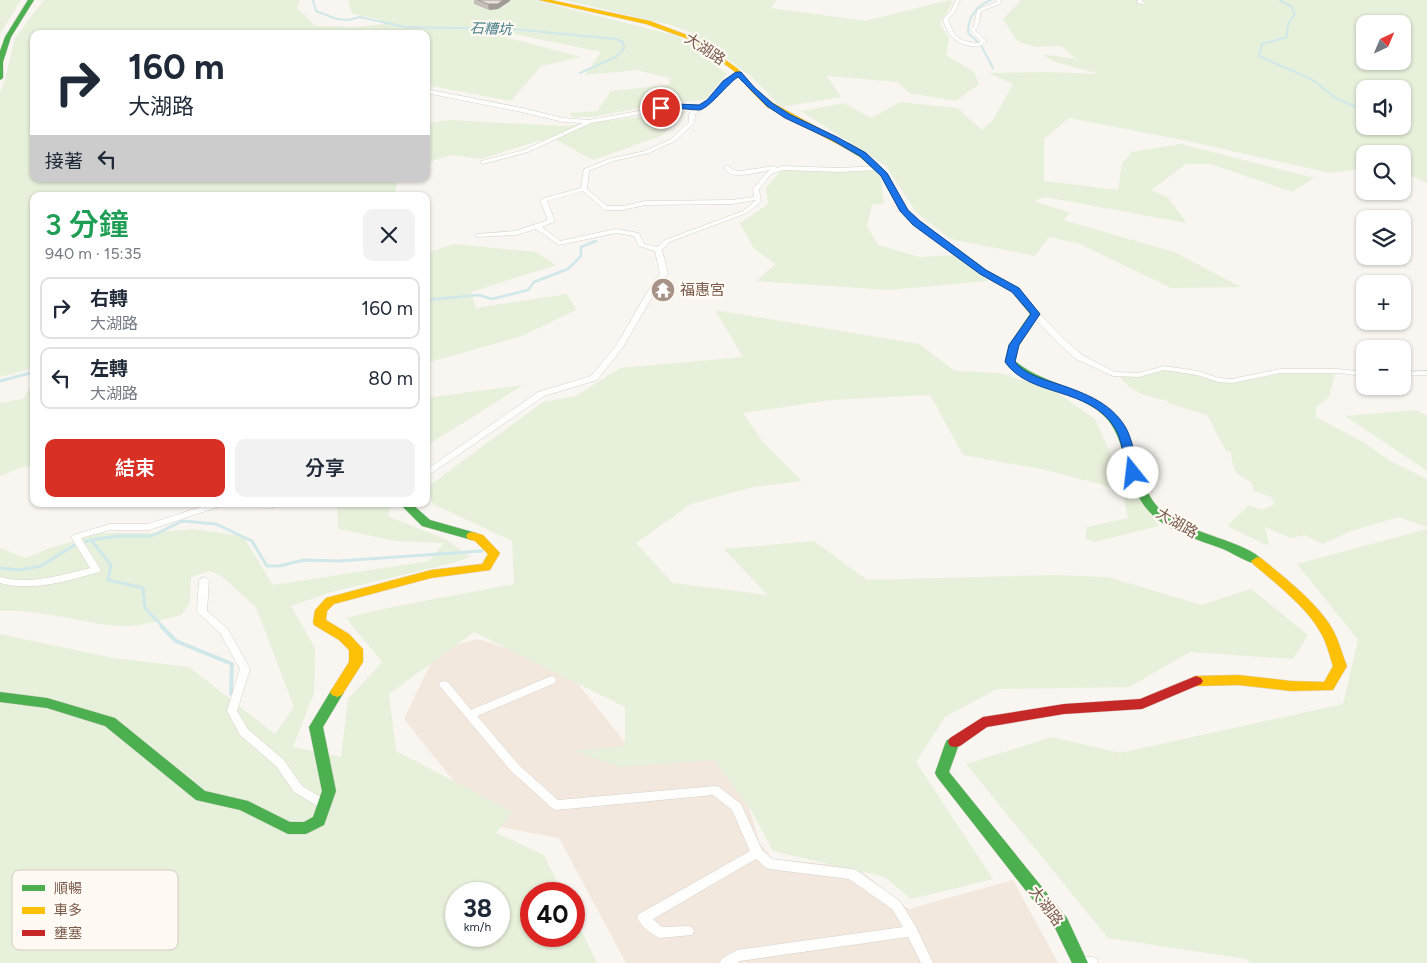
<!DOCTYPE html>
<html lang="zh-TW">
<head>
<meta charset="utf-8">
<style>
  body { margin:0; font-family:Figtree,"Noto Sans TC",sans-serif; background:#f2f2f3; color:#1f2937; height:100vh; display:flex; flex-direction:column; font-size:19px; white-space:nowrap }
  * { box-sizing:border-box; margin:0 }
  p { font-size:16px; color:#747a83 }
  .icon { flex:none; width:28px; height:28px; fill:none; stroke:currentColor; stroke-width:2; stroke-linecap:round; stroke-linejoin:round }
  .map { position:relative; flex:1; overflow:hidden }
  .sheet { position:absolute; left:30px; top:192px; width:400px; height:315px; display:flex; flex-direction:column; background:#fff; border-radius:10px; box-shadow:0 1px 4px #0004 }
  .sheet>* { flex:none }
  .hud { position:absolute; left:30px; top:30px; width:400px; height:152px; border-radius:10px; box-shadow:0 1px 4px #0004; background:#fff; color:#1f2937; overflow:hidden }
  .needle { width:32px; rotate:44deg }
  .tools { position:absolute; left:1356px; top:15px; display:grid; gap:10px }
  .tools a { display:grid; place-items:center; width:55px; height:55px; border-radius:10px; background:#fff; box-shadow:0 1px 4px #0004; font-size:25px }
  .speed { position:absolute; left:445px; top:882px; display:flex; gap:10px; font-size:25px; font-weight:700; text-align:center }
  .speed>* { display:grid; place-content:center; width:65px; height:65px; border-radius:50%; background:#fff; box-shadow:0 1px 4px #0004; line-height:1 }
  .speed small { font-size:12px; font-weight:400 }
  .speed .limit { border:8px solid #d22; background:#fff; color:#111 }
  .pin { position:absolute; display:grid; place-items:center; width:42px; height:42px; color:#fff; margin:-21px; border:2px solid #fff; border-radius:50%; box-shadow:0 1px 5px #0007 }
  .me { position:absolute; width:55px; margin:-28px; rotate:344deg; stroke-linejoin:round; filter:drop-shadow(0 0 4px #0008) }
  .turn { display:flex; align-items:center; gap:18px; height:105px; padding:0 15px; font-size:22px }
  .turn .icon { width:65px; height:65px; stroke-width:2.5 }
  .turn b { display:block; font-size:35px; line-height:42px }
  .then { display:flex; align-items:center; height:48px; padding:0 15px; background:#0003; gap:10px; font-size:19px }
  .round { display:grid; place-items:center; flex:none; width:52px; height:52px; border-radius:10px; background:#f2f2f3 }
  .overview { display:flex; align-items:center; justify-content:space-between; height:85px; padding:0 15px }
  h1 { font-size:30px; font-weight:600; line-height:38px; color:#1e9e55 }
  .action { display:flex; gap:10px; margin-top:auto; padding:10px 15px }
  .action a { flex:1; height:58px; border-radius:10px; background:#d93025; color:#fff; font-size:20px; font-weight:600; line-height:58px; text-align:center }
  .action a+a { background:#f2f2f3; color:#1f2937 }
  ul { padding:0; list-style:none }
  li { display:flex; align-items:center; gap:15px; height:62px; margin:0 10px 8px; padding:0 5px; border:2px solid #e0e1e3; border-radius:10px }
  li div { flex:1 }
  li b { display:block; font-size:19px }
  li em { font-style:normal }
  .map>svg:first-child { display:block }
</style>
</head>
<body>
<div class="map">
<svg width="1427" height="963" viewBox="0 0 1427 963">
  <rect width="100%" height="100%" fill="#f9f5f0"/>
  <path fill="#f2e8de" d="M477,639L563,665L640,761L700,753L732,765L747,801L760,844L773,859L856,867L909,909L1013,880L1058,963H626L559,838L489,825L404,719L437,650Z"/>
  <path fill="#e7f0db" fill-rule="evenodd" d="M0,0H21L0,34Z
    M44,0H300L297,8L316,26L359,27L384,24L379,19L352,14L348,0H534L678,36L727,74L705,100L665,103L592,117H573L569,113L597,111L611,91L669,85L670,78L637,70L585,75L601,52L510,33L501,36L581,57L541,66L511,101L426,85V34H34V179H397L395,196H34V368L0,377V93L5,79L15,38Z
    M564,0H776L771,8L866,21L949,0L953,2L940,24L949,38L946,55L974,72L979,84L956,101L909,93L898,82L827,76L841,97L781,107L751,76L689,32L671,25Z
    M1021,0H1427V183L1403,172L1402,154H1365V168L1330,173L1183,140L1069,118L1044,139V181L1118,190L1122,163L1132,152L1181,144L1314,178L1292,192L1211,164H1186L1151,190L1167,197L1187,223L1045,197L1034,201L1071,213L1063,220L1174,252L1241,287L1171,288L1080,244L1049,237L1035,256L950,239L916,212L886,166L801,111L844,103L871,118L900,102L957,108L982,130L993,120L1013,84L988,73L1045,72L1100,74L1055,62L1041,54L1076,59L1061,46L1036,47L1018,42L1003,19ZM1365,24H1402V61H1365ZM1365,89H1402V126H1365Z
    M687,111L661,136L593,160L555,139L538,141L481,159L451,155L426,163V123L450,120L565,126Z
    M782,169L875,171L881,178L884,203L872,205L867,226L878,245L920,257L956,255L988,281L889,290L756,281L776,264L754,249L740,223L768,204L766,188Z
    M454,244L536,252L556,265L471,292L476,308L567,294L576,310L522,336L426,363V253Z
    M715,310L919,344L955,371L999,373L1052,389L1095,419L1116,466L1159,526L1094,542L1085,538L1087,527L1128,518L1122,490L1046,470L963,455L930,395L831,400L743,413L763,442L802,481L753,487L691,504L636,543L673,583L767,595L724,549L814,541L867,580L1052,575L1108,577L1201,605L1251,589L1308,635L1293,659L1190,652L1129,687L997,689L945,717L916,762L993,879L911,899L885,877L773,851L751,810L714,760L620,767L574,751L625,746V707L474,632L389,694L396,751L513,812L496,833L544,855L563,894H531V936H574V915L597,963H0V634L113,658L189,667L275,734L294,707L256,607L220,575L209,571L191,577L190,603L181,615C164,619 140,627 124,626C82,624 41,608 0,611V548L25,558L53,547L101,533H149L193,529L243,536L273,585L429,561L444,543L395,541L338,529L337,504H391L388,516L447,540L470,557L453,563L331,592L291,606L315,648L314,693L293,747L341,757L348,699L382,662L346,618L382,609L514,584L512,541L433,504L426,488L543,402L576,396L620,368L743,357ZM456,894H499V936H456Z
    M1166,370L1200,375L1217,382L1233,383L1290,372L1335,374L1329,397L1316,407V417L1363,442L1392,462L1427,479V527L1399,517L1351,531L1323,544L1304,535L1291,538L1265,527L1269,542L1266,545L1227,526L1249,505C1261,510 1265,512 1275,503L1271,497L1254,491L1251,482C1234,473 1233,471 1231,452L1226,451L1207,415L1168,403V401C1151,397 1129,393 1120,376L1140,377Z
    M34,382V466L23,467L0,476V403L23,399Z
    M523,385L426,446V398Z
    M1416,410L1427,416V471L1345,416Z
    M1427,529V963H1250L1246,959L1108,938L966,764L1052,737L1120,753L1343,704L1358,640L1297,564Z"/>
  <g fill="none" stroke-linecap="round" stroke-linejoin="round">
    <path stroke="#d0e8ea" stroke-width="2" d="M313,0L316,11L337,19L348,20L360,17L405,27L512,29L616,39L623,42L624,49L616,57L580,73
      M1279,0L1291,6L1295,14L1288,24L1287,37L1262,44L1259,56L1313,80L1337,99L1364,110
      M980,44L968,33C968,17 976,6 991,0
      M982,47L993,68"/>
    <path stroke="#d0e8ea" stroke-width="2.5" d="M426,300L479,295L492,299L528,290L534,282L568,269L581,256V247L596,241"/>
    <path stroke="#d0e8ea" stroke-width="3" d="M0,381L34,372
      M91,540L111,565L108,580L143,588L145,608L164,628
      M0,568L19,570L41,566L73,546L91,540L117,536H152L182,521L216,524L252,541L267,566H279L304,560L339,561L482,551"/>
    <path stroke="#d0e8ea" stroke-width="4" d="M162,627L176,641L232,664L231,693"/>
    <g stroke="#d7d1cb" stroke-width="1">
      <path id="street" d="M956,0H960L955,12L948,19C954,37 959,42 978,43L981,42L970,30L974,26L977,10L996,2L997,0H1001L1000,4L981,11L978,26L975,30L986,41V43C980,46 977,47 970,46C954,43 947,34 943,19L951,11Z
        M1138,0H1143L1142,1L1145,3L1143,4L1137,3Z
        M737,73L742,74L727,84L712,102L695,114L694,123L675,141L649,153L613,161L589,171L587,189L607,206H623L645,201L732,200L754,197L753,189L767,172L770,170C761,172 737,178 729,173C728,173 725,168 724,167L727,165L733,170L741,171L774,166L777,168L782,166L839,168L878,166L881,168L878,170L839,172L783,170L771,174L759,189L761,202L747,213L669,242L662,250L668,274L654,294L623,347L597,380L544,396L426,477V470L538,392L591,376L616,346L646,294L660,274L655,251L639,246L634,236L616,233L559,245L536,229L516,235L478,237L476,236V234L515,231L548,220L540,200L541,199L581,188L584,169L609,159L645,151L671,139L689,122V114L695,108H677L591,123L528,152L483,164L480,162L481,161L524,150L583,123L563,122L522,112L426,93V89L522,108L563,118L589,120L677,104L699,105L708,100L723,82ZM583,191L605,210H623L645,205L732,204L755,200V201L743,211L665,240L657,247L644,244L639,233L616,229L560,241L542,227L555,221L547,201Z
        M1032,312H1038L1064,339L1082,355L1115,372L1139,373L1164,366L1198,371L1219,378L1232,379L1280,369H1338L1365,372V376L1338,373H1280L1232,383L1218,382L1197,375L1164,370L1139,377L1113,376L1076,359L1058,343L1032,316Z
        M1427,371V375L1402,376V372Z
        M210,504H222L221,506L149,530H110L81,538L101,570L99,572C68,581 32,592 0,583V577C30,585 61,575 90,568L71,537L73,535L110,524H148Z
        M259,504H278L277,506C270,508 263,511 259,504Z
        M204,577L209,580L207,611L228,629L250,669L237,711L248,729L284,760L302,786L329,802L331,805L329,808L325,810L321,808L294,792L276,766L240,735L227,711L240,669L220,633L197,612L199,580Z
        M551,676L555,677L556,680L555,683L477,716L519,765L558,800L715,786L719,787L741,804L762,850L772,859L852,869L856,870L900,901L916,927L933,963H921L908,937L740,961L737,963H720L721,959L737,950L903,927L892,909L849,879L769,869L765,867L756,859L653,919L662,927L688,926L692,927L694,931L692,935L660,938C652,935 641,926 637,918L639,914L750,851L732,810L713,795L556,810L552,808L511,771L439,685L440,682L444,681L448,682L471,710Z
        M1079,957H1092L1097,959L1098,963H1073L1074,959Z"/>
    </g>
    <g stroke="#d9d2cb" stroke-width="1">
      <path id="fast" d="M28,0H34L11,37L3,62V78L0,80V51L5,37Z
        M843,143H849L866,153L887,173L907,210L920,221L986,270L1018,288L1040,314L1019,345L1015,361C1046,387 1091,387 1118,418C1142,446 1134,488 1164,513C1187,533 1249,542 1263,561L1261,564C1252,566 1233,553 1223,549C1168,529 1141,523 1125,461C1121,444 1116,426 1102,414C1074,389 1029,391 1005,362L1009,345L1030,314L1012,292L980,274L914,225L900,211L881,176L860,157L843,147Z
        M400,504H412L430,520L476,533L478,536L472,540L422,526Z
        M337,687L342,689L344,692L323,727L336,791L324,825L306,834H288L240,810L196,800L105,726L47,708L0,702V692L47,698L115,718L205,791L248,801L290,822H304L313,817L322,791L309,727L332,689Z
        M955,737L960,738L962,742L958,747L949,772L1067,918L1088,963H1072L1055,928L937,777L935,773L945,744L947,740Z"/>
    </g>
    <g stroke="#d9d2cb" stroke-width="1">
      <path id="slow" d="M539,0H551L650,21L695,38L738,69L754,88L773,103L850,145L843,147L767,107L750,90L734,71L691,40L646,24Z
        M472,532L483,535L500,553L490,570L431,578L334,604L327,611L326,620L349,634L363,649V662L342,695L337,697L332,695L330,692L349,662V650L339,640L314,625L313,622L315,610L326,598L431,570L482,564L488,554L475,541L468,539L466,536L468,533Z
        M1257,557L1261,558C1284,577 1319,604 1333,630C1339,641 1342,654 1347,666L1333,690L1291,691L1238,685L1196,686L1191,684L1189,681L1191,678L1196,676L1238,675L1291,681L1324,682L1333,666C1329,654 1326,640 1319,630C1306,607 1273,581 1253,564L1251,561Z"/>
    </g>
    <g stroke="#d9d2cb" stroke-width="1">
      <path id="jam" d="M1196,676L1201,678L1203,681L1201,684L1142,709L1064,714L987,727L960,746L955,747L950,746L948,742L950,738L983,717L1064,704L1140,699Z"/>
    </g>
    <use href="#street" fill="#fefefd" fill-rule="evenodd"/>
    <use href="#fast" fill="#4caf50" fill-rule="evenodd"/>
    <use href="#slow" fill="#ffc107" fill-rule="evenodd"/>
    <use href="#jam" fill="#c62828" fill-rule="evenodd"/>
  </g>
  <path fill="#c6bfb9" d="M474,0H510V1L498,9L489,10L474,4Z"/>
  <path fill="#a19b96" d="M503,0H510V1L498,9L489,10L488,4Z"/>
  <path fill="#e6ded7" stroke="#a19b96" d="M478,0H503L498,4H488Z"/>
  <path fill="#1a73e8" stroke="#114b97" d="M736,72H741L754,87L772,103L791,115L837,137L866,153L887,173L908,210L920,221L986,270L1019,288L1040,314L1019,345L1015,362C1024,373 1039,378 1052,382C1079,391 1111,401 1126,428C1133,441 1135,459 1139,473L1137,475L1133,476L1128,473C1124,459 1122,440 1115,428C1089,386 1030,398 1005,362L1009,345L1031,314L1012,292L980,274L913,225L900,211L881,176L860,156L832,140L785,118L767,106L738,77C727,84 709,109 699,110C692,110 684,108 676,109C669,109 662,112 657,108L677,104L699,105L707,100L723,81Z"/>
  <defs>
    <g id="temple-disc" transform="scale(1.25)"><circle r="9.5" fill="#a69286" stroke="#fffaf3"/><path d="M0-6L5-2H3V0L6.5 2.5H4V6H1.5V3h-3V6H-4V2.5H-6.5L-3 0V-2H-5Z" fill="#fff"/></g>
  </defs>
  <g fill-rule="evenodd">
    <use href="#temple-disc" x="663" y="290"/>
  </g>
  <g text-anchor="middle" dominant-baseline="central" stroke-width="4.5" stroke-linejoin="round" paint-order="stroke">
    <g font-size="14" font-style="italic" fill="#437c86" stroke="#fffaf3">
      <text transform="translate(491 29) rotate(2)">石糟坑</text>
    </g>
    <g font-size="15" fill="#7a5c4d" stroke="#fffaf3">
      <text transform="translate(705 49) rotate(33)">大湖路</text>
      <text transform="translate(1177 523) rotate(30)">大湖路</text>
      <text transform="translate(1046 906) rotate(53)">大湖路</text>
    </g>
    <g font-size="15" fill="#7a5c4d" stroke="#fffaf3" text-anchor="start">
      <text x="680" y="290">福惠宮</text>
    </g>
  </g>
  <rect x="12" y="870" width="166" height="80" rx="8" fill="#fffaf3" stroke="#d7cbc1" stroke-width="1"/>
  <rect x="22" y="885" width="23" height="6" fill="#4caf50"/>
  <rect x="22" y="907" width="23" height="7" fill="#ffc107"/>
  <rect x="22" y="930" width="23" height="6" fill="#c62828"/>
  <g font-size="14" fill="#7a5c4d">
    <text x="54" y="893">順暢</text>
    <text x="54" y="915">車多</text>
    <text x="54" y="938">壅塞</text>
  </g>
</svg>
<div class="tools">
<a><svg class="needle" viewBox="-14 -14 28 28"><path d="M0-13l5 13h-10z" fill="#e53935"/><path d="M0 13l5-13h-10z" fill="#747a83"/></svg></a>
<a><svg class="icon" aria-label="sound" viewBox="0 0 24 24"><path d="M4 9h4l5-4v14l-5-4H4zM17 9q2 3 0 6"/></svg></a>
<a><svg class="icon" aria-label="search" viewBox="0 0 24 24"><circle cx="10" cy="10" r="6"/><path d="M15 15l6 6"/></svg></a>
<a><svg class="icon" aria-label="layers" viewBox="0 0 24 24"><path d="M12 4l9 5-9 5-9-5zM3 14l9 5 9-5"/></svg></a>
<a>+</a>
<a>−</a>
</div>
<div class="speed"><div>38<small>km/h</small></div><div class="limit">40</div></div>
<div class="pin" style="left:661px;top:108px;background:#d93025"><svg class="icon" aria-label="arrive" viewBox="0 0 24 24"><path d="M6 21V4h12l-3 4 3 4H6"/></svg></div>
<svg class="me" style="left:1133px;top:473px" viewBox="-20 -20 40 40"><circle r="19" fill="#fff"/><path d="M0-13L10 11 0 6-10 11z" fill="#1a73e8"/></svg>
<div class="hud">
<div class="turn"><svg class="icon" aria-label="right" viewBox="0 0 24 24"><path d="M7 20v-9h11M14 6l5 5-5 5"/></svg><div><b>160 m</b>大湖路</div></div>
<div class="then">接著<svg class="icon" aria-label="left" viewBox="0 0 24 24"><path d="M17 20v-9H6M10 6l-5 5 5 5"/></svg></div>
</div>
<section class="sheet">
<div class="overview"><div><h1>3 分鐘</h1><p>940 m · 15:35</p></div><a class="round"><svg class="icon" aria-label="close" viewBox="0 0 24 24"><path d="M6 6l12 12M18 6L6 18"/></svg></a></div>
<ul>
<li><svg class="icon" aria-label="right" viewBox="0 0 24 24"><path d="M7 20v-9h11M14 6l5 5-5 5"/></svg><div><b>右轉</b><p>大湖路</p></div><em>160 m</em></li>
<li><svg class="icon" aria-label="left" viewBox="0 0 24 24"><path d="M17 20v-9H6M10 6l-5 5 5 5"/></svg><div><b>左轉</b><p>大湖路</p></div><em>80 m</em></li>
</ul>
<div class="action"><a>結束</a><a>分享</a></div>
</section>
</div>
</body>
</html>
